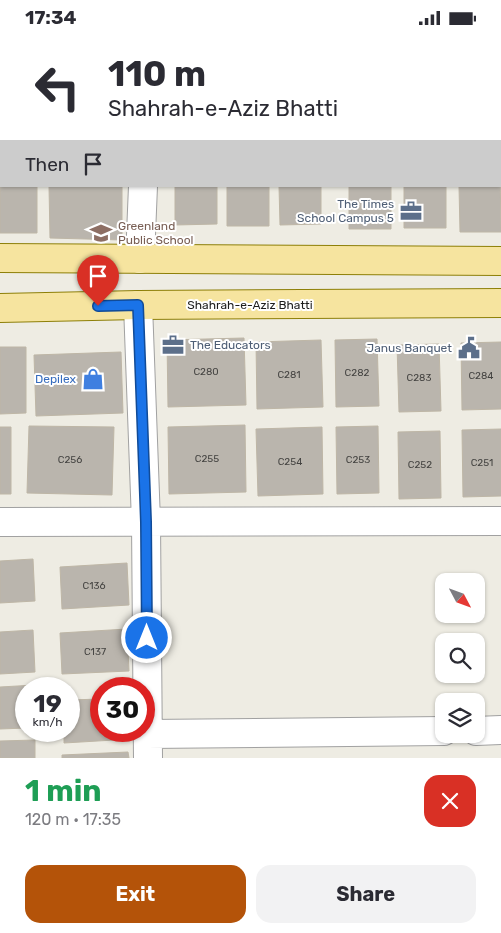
<!DOCTYPE html>
<html lang="en">
<head>
<meta charset="utf-8">
<style>
  body { margin:0; font-family:Rubik,sans-serif; background:#f2f2f3; color:#2b2b33; height:100vh; display:flex; flex-direction:column; font-size:19px; white-space:nowrap }
  * { box-sizing:border-box; margin:0 }
  p { font-size:16px; color:#7c7c81 }
  .icon { flex:none; width:28px; height:28px; fill:none; stroke:currentColor; stroke-width:2; stroke-linecap:round; stroke-linejoin:round }
  .map { position:relative; height:723px; overflow:hidden }
  .sheet { display:flex; flex-direction:column; background:#fff; flex:1 }
  .sheet>* { flex:none }
  .banner { position:absolute; left:0px; top:0px; width:501px; height:152px; box-shadow:0 1px 4px #0004; background:#fff; color:#2b2b33; overflow:hidden }
  .needle { width:32px; rotate:131deg }
  .fabs { position:absolute; left:435px; top:538px; display:grid; gap:10px }
  .fabs a { display:grid; place-items:center; width:50px; height:50px; border-radius:10px; background:#fff; box-shadow:0 1px 4px #0004; font-size:25px }
  .speed { position:absolute; left:15px; top:642px; display:flex; gap:10px; font-size:25px; font-weight:700; text-align:center }
  .speed>* { display:grid; place-content:center; width:65px; height:65px; border-radius:50%; background:#fff; box-shadow:0 1px 4px #0004; line-height:1 }
  .speed small { font-size:12px; font-weight:400 }
  .speed .limit { border:8px solid #d22; background:#fff; color:#111 }
  .pin { position:absolute; display:grid; place-items:center; width:42px; height:42px; color:#fff; margin:-51px -21px; border-radius:50% 50% 50% 0; rotate:-45deg; box-shadow:0 0 5px #0007 }
  .pin .icon { rotate:45deg }
  .me { position:absolute; width:55px; margin:-28px; rotate:0deg; stroke-linejoin:round; filter:drop-shadow(0 0 4px #0008) }
  .turn { display:flex; align-items:center; gap:18px; height:105px; padding:0 25px; font-size:22px }
  .turn .icon { width:65px; height:65px; stroke-width:2.5 }
  .turn b { display:block; font-size:35px; line-height:42px }
  .then { display:flex; align-items:center; height:48px; padding:0 25px; background:#0003; gap:10px; font-size:19px }
  .round { display:grid; place-items:center; flex:none; width:52px; height:52px; border-radius:15px; background:#f2f2f3 }
  .summary { display:flex; align-items:center; justify-content:space-between; height:85px; padding:0 25px }
  h1 { font-size:30px; font-weight:700; line-height:38px; color:#1e9e55 }
  .button { display:flex; gap:10px; margin-top:auto; padding:10px 25px }
  .button a { flex:1; height:58px; border-radius:15px; background:#b45309; color:#fff; font-size:20px; font-weight:700; line-height:58px; text-align:center }
  .button a+a { background:#f2f2f3; color:#2b2b33 }
  .status { display:flex; justify-content:space-between; align-items:center; height:35px; padding:0 25px; background:#fff; direction:ltr }
  .status svg { height:14px; fill:currentColor }
  .map>svg:first-child { display:block }
</style>
</head>
<body>
<div class="status"><b>17:34</b><svg viewBox="0 0 49 12"><path d="M0 12V9h3v3zM5 12V6h3v6zM10 12V3h3v9zM15 12V0h3v12zM26 1h20v11H26zM47 4h2v5h-2z"/></svg></div>
<div class="map">
<svg width="501" height="723" viewBox="0 0 501 723">
  <rect width="100%" height="100%" fill="#eeece3"/>
  <path fill="#bab5ad" stroke="#beb6a6" d="M500,42H501V109H500Z
    M0,46H1L0,113Z
    M500,130L501,197H460L459,151H500Z
    M0,131L1,151H37V198H0Z
    M49,151H122V205L50,203Z
    M175,151H217V189L175,190Z
    M227,151H269V191H227Z
    M279,151H321V189L280,190Z
    M349,151H391V194H349Z
    M404,151H446V193H404Z
    M244,303L246,370L168,372L167,305Z
    M377,304L379,371L336,372L335,305Z
    M321,305L323,372L257,374L256,307Z
    M501,307V374L462,375L461,308Z
    M439,309L441,376L399,377L397,310Z
    M0,312H26V378L0,379Z
    M121,317L123,378L36,381L34,320Z
    M245,390L246,457L169,459L168,392Z
    M29,391L114,392L112,460L27,458Z
    M378,391L379,458L337,459L336,392Z
    M0,392H11V459H0Z
    M322,392L323,459L258,461L256,394Z
    M501,394V461L463,462L462,395Z
    M440,396L441,463L399,464L398,397Z
    M33,524L35,566L0,568V526Z
    M127,528L129,570L62,574L60,532Z
    M127,594L129,636L62,639L60,598Z
    M33,595L35,637L0,639V597Z
    M35,650V654H26V693L0,694V652Z
    M101,664V696H131V704L64,708V696H69V665Z
    M35,705V723H0V706Z
    M128,717L129,723H62V720Z"/>
  <g fill="none" stroke-linecap="round" stroke-linejoin="round">
    <g stroke="#a1a1a1" stroke-width="30">
      <path id="minor" d="M149,0V1
        M500,11H501
        M0,13H1
        M140,224L143,151
        M138,270L146,487L148,723
        M0,487L501,486
        M476,696L501,695
        M147,699L444,696"/>
    </g>
    <g stroke="#8d7f08" stroke-width="30">
      <path id="major" d="M0,223L501,226
        M0,273L138,270L501,268"/>
    </g>
    <use href="#minor" stroke="#fff" stroke-width="28"/>
    <use href="#major" stroke="#f6e49f" stroke-width="28"/>
  </g>
  <g fill="none" stroke-linecap="round" stroke-linejoin="round">
    <g stroke="#114b97" stroke-width="12">
      <path id="route" d="M98,271L138,270L146,487L147,603"/>
    </g>
    <use href="#route" stroke="#1a73e8" stroke-width="9"/>
  </g>
  <defs>
    <g id="office-bare" transform="scale(1.725)"><path d="M-6-3h4V-5.5h4V-3h4V5H-6ZM-1-4.5V-3h2v-1.5ZM-6 0V1H6V0Z" fill="#5c6f8a" stroke="#fff" stroke-width="2.5" paint-order="stroke"/></g>
    <g id="school-bare" transform="scale(1.725)"><path d="M0-5L7-2L0 1L-7-2ZM-4 1L0 2.5L4 1V4Q0 6-4 4Z" fill="#8d6e63" stroke="#fff" stroke-width="2.5" paint-order="stroke"/></g>
    <g id="civic-bare" transform="scale(1.725)"><path d="M-.6-6.5H3V-4.5H.6V-3L4-1V1h2V6H-6V1h2V-1L-.6-3ZM-1.2 2.5V6h2.4V2.5Z" fill="#5c6f8a" stroke="#fff" stroke-width="2.5" paint-order="stroke"/></g>
    <g id="shop-bare" transform="scale(1.725)"><path d="M-5-2.5h2.3a2.7 3.5 0 0 1 5.4 0H5L5.5 6h-11ZM-1.5-2.5h3a1.5 2.3 0 0 0-3 0Z" fill="#3f7fe0" stroke="#fff" stroke-width="2.5" paint-order="stroke"/></g>
  </defs>
  <g fill-rule="evenodd">
    <use href="#office-bare" x="411" y="176"/>
    <use href="#school-bare" x="101" y="198"/>
    <use href="#office-bare" x="173" y="310"/>
    <use href="#civic-bare" x="469" y="313"/>
    <use href="#shop-bare" x="93" y="344"/>
  </g>
  <g text-anchor="middle" dominant-baseline="central" stroke-width="4" stroke-linejoin="round" paint-order="stroke">
    <g font-size="10" fill="#444341">
      <text x="206" y="337">C280</text>
      <text x="357" y="338">C282</text>
      <text x="289" y="340">C281</text>
      <text x="481" y="341">C284</text>
      <text x="419" y="343">C283</text>
      <text x="207" y="424">C255</text>
      <text x="70" y="425">C256</text>
      <text x="358" y="425">C253</text>
      <text x="290" y="427">C254</text>
      <text x="482" y="428">C251</text>
      <text x="420" y="430">C252</text>
      <text x="94" y="551">C136</text>
      <text x="95" y="617">C137</text>
    </g>
    <g font-size="12" fill="#4e5e75" stroke="#fff" text-anchor="end">
      <text x="394" y="169">The Times<tspan x="394" dy="14">School Campus 5</tspan></text>
      <text x="190" y="310" text-anchor="start">The Educators</text>
      <text x="452" y="313">Janus Banquet</text>
    </g>
    <g font-size="12" fill="#785e54" stroke="#fff" text-anchor="start">
      <text x="118" y="191">Greenland<tspan x="118" dy="14">Public School</tspan></text>
    </g>
    <g font-size="12" fill="#1d1d1d" stroke="#fff">
      <text x="250" y="270">Shahrah-e-Aziz Bhatti</text>
    </g>
    <g font-size="12" fill="#366cbe" stroke="#fff" text-anchor="end">
      <text x="76" y="344">Depilex</text>
    </g>
  </g>
</svg>
<div class="fabs">
<a><svg class="needle" viewBox="-14 -14 28 28"><path d="M0-13l5 13h-10z" fill="#e53935"/><path d="M0 13l5-13h-10z" fill="#7c7c81"/></svg></a>
<a><svg class="icon" aria-label="search" viewBox="0 0 24 24"><circle cx="10" cy="10" r="6"/><path d="M15 15l6 6"/></svg></a>
<a><svg class="icon" aria-label="layers" viewBox="0 0 24 24"><path d="M12 4l9 5-9 5-9-5zM3 14l9 5 9-5"/></svg></a>
</div>
<div class="speed"><div>19<small>km/h</small></div><div class="limit">30</div></div>
<div class="pin" style="left:98px;top:271px;background:#d93025"><svg class="icon" aria-label="arrive" viewBox="0 0 24 24"><path d="M6 21V4h12l-3 4 3 4H6"/></svg></div>
<svg class="me" style="left:147px;top:603px" viewBox="-20 -20 40 40"><circle r="17" fill="#1a73e8" stroke="#fff" stroke-width="3"/><path d="M0-11L8 9 0 5-8 9z" fill="#fff"/></svg>
<div class="banner">
<div class="turn"><svg class="icon" aria-label="left" viewBox="0 0 24 24"><path d="M17 20v-9H6M10 6l-5 5 5 5"/></svg><div><b>110 m</b>Shahrah-e-Aziz Bhatti</div></div>
<div class="then">Then<svg class="icon" aria-label="arrive" viewBox="0 0 24 24"><path d="M6 21V4h12l-3 4 3 4H6"/></svg></div>
</div>
</div>
<section class="sheet">
<div class="summary"><div><h1>1 min</h1><p>120 m · 17:35</p></div><a class="round" style="background:#d93025;color:#fff"><svg class="icon" aria-label="close" viewBox="0 0 24 24"><path d="M6 6l12 12M18 6L6 18"/></svg></a></div>
<div class="button"><a>Exit</a><a>Share</a></div>
</section>
</body>
</html>
